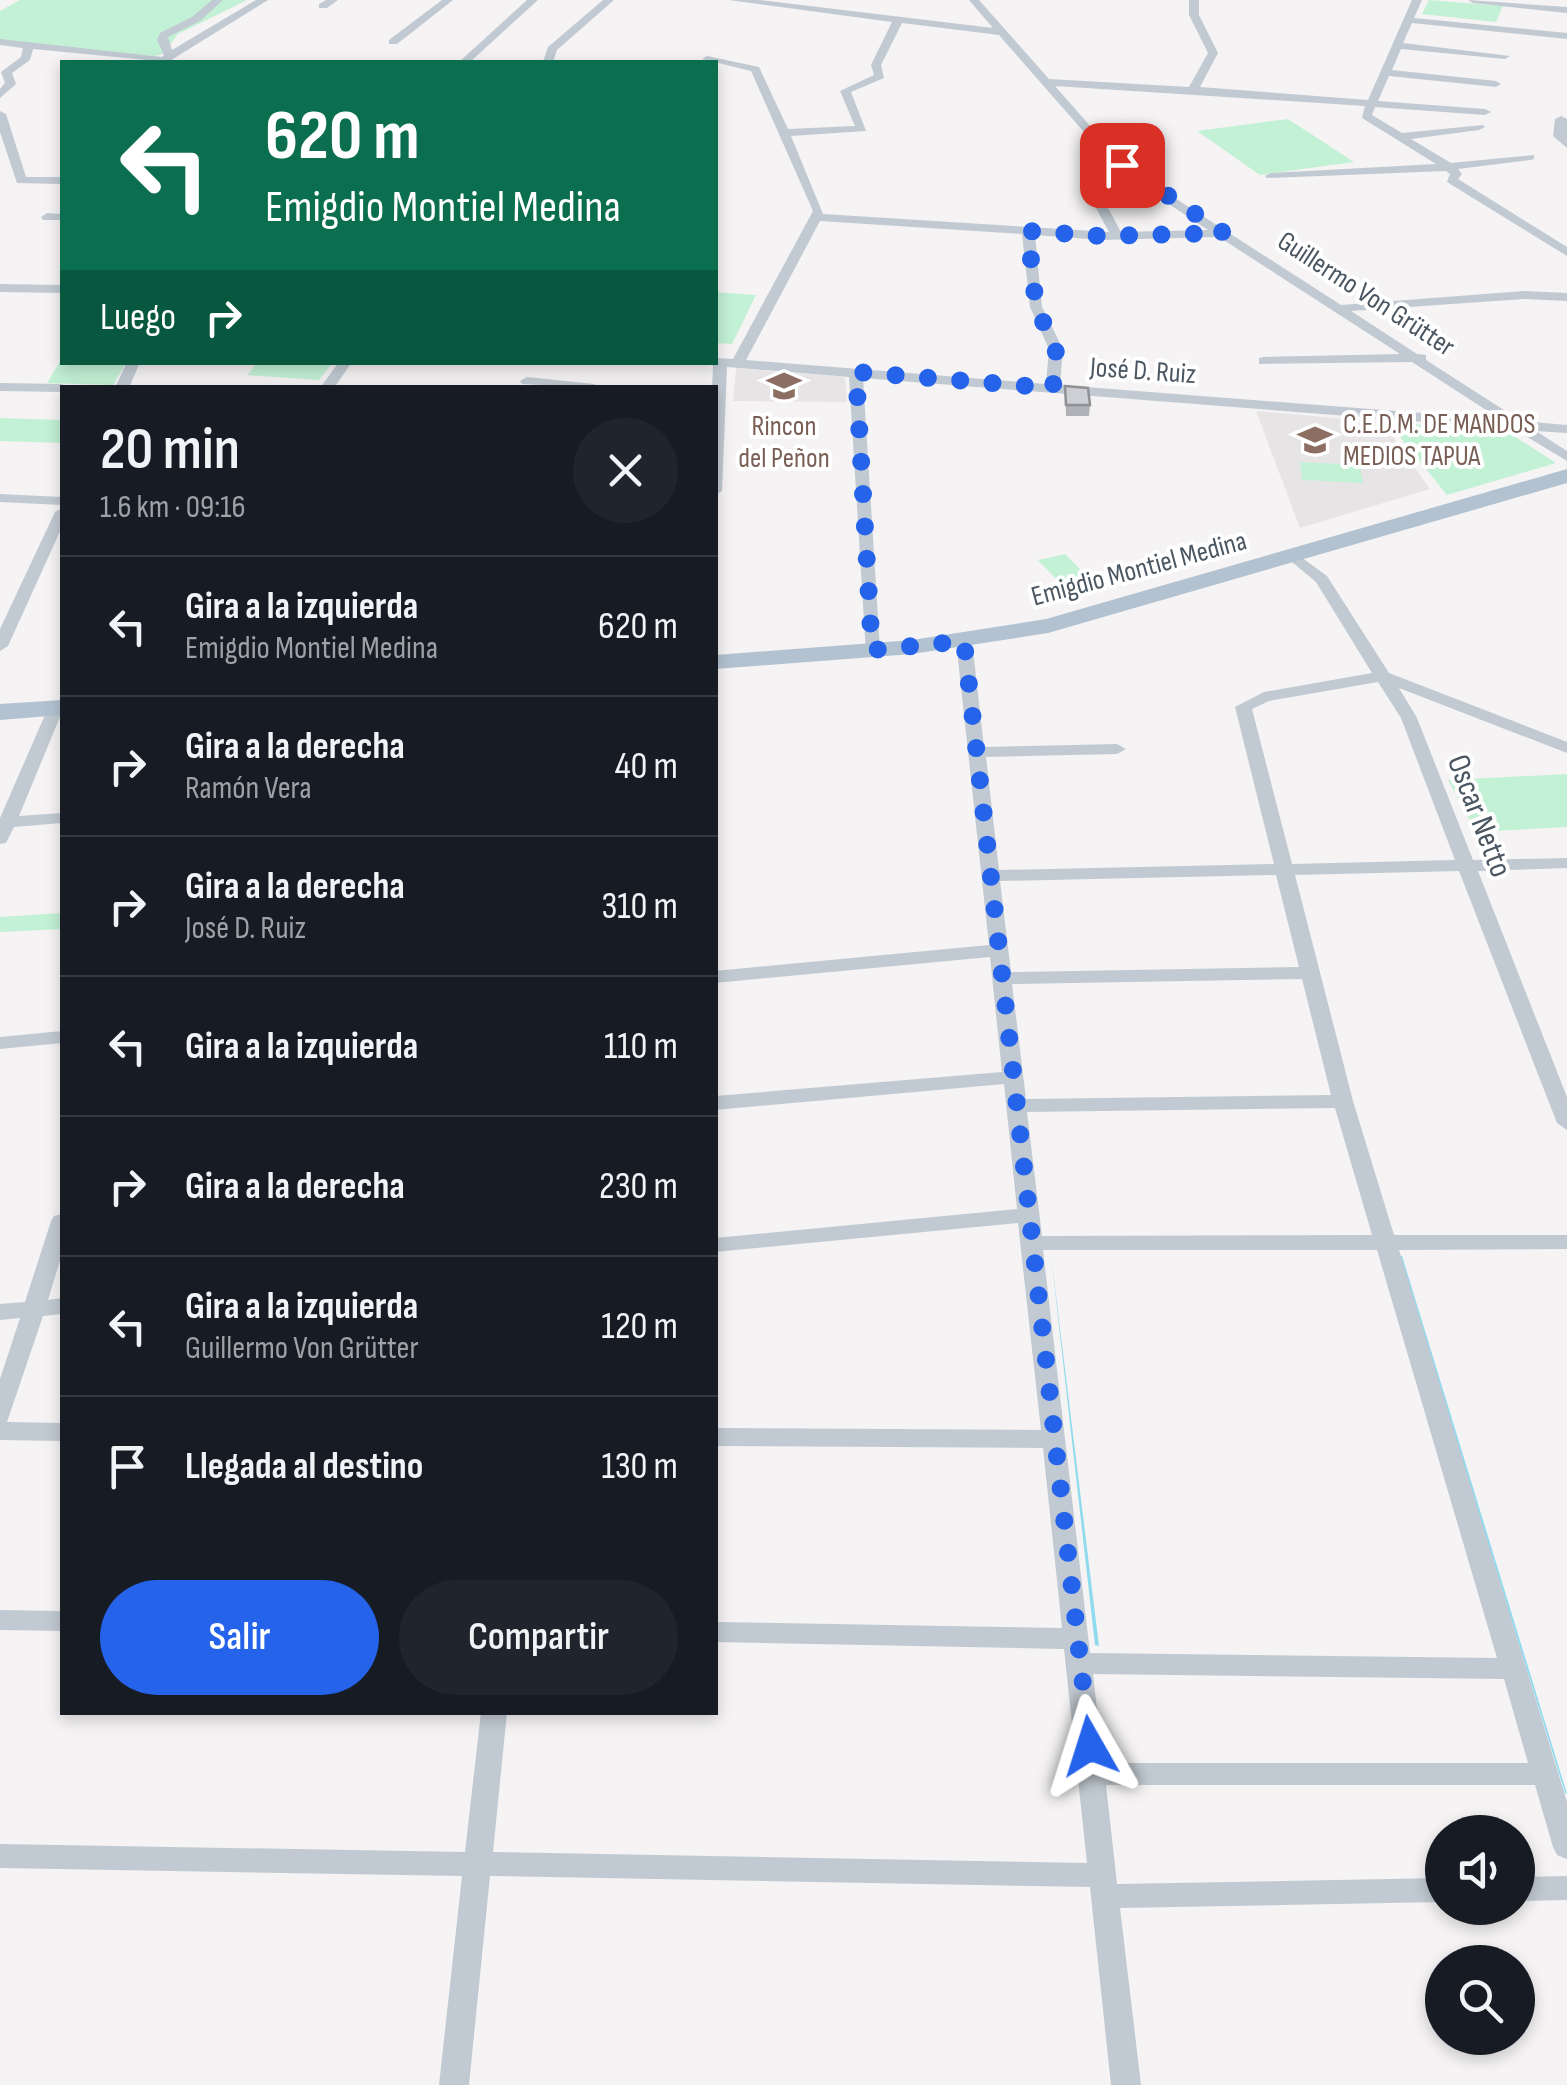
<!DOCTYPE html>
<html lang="es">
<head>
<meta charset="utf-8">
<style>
  body { margin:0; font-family:"Sofia Sans Condensed",sans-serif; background:#20242c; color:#f1f3f6; height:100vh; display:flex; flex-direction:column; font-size:38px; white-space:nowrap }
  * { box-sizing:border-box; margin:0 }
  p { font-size:32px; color:#9ea1a6 }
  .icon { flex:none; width:55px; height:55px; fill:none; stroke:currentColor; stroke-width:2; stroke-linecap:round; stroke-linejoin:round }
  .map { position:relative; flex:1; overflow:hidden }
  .details { position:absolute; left:60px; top:385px; width:658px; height:1330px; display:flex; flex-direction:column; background:#171b24; border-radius:0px; box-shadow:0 5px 15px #0003 }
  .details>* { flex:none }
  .hud { position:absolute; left:60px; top:60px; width:658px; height:305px; border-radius:0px; box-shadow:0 5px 15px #0003; background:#0b6e4f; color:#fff; overflow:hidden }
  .controls { position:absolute; left:1425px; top:1815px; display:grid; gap:20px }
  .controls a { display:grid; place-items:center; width:110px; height:110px; border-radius:50%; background:#171b24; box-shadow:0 5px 15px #0003; font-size:50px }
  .pin { position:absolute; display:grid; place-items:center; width:85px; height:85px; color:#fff; margin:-42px; border-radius:20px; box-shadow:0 5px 15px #0006 }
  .me { position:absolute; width:110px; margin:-55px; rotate:354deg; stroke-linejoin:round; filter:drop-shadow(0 0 8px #0008) }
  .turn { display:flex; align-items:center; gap:35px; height:210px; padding:0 40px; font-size:45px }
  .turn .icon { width:130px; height:130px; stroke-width:2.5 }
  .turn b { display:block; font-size:70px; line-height:85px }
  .then { display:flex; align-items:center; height:95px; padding:0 40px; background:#0003; gap:20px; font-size:38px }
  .round { display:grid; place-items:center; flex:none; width:105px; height:105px; border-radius:52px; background:#20242c }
  .headline { display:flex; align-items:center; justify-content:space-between; height:170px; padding:0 40px }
  h1 { font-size:60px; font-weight:600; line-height:75px }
  .action { display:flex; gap:20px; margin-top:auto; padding:20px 40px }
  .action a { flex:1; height:115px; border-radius:60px; background:#2563eb; color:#fff; font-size:40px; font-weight:600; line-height:115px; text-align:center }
  .action a+a { background:#20242c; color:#f1f3f6 }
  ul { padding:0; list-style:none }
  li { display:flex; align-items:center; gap:30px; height:140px; padding:0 40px; border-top:2px solid #363941 }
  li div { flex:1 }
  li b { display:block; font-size:38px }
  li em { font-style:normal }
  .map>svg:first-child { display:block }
</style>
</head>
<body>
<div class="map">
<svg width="1567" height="2085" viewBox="0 0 1567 2085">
  <rect width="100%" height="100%" fill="#f5f3f3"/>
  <path fill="#e6e4e5" d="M736,368L845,377L847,402L733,401Z
    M1256,411L1382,422L1430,489L1300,528Z"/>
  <path fill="#c3f1d5" d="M20,0H247L178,34L163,54L154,56L0,41V11Z
    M1429,0L1503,6L1496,22L1422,14Z
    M1288,119L1354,162L1260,175L1197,131Z
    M715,292L756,295L732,344L715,343Z
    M62,358V362L126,363L113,385L47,383Z
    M257,363V362L332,363L319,380L247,375Z
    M0,418L62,420V443L0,441Z
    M1388,422L1508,432L1556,463L1447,495Z
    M1300,462L1360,465L1363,483L1302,480Z
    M1066,554V555L1093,582L1064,587L1038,560Z
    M1567,774V827L1476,832L1448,780Z
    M62,913V929L0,932V917Z"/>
  <path fill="#90daee" d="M1051,1255L1099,1646L1095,1645Z
    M1399,1256H1402L1567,1794L1565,1793Z"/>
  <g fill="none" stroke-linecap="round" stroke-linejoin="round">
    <path fill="#c1cad2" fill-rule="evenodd" d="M212,0H223L200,21L168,37L172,50L256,0H268L168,62L33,49L30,60L12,73L16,84L0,98V89L5,83L1,72L21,57L23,48L0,45V39L162,57L164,55L157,40L160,33L192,17Z
      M326,0H338L327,8H319V4Z
      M442,0H453L397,44H389V40Z
      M527,0H538L470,62H459Z
      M603,0H614L557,50L553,62H543L548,47Z
      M729,0H759L993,28L969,0H979L1049,79L1189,87L1208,53L1189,15V0H1199V15L1218,53L1200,87L1368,100L1412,0H1422L1414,18L1567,33V39L1412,23L1403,43L1510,56L1505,59L1401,49L1392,70L1496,81L1501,84L1496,87L1389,76L1378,101L1485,109L1491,112L1485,115L1375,107L1372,115L1402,133L1483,125L1485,127L1479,130L1411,139L1451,163L1534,155V159L1530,160L1458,169L1462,174L1458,179L1567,247V256L1447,182L1450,174L1446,171L1267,178L1265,176L1271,173L1436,164L1362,118L1365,106L1055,86L1106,144L1139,175L1341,305L1524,291L1567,293V301L1524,299L1351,311L1417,354L1426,355V360L1521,421L1567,425V433L1536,431L1567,451V461L1514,429L863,378L880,650L878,653H866L849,377L727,367L722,491L715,495V388H712L713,366L709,362H715V358L733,359L813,211L751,71L702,59L707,56L759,67L788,129L855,126L840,91L874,75L871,65L892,22ZM902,23L999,35L1098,148L1131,179L1208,230L1121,232L1102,197L1096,193L1090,197L1109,232L823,214L791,136L866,131L851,92L884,78L881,65ZM820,221L1022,234L1030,307L1049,349L1046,384L746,360ZM1035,235L1102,240L1219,237L1400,354L1264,357L1259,358V364L1412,362L1500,419L1060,385L1063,349L1042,307Z
      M1468,0L1567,7V13L1473,3Z
      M0,111L6,114L26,177H62V184L17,183L0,132Z
      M1561,116L1567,119V148L1553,136L1555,119Z
      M47,213L62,214V220H43L41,217Z
      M0,284L62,285V293L0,292Z
      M127,362H140L129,388H115Z
      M339,362H352L334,388H320Z
      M527,377L594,384L601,388L522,384L520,381Z
      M0,383L62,384L69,388H62V392L0,391Z
      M0,494L62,497V505L0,502Z
      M62,508V527L8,646L0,651V629L55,512Z
      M1294,552L1327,576L1389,673L1567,742V753L1399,688L1417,718L1473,860L1567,858V868L1478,871L1567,1097V1130L1557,1123L1459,871L1295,875L1353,1101L1394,1235H1567V1249L1399,1250L1567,1802V1859L1557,1855L1553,1847L1535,1785H1106L1117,1884L1442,1878V1902L1120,1908L1141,2085H1111L1090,1887L490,1876L469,2085H439L462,1876L0,1868V1844L465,1852L481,1712H507L493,1852L1087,1863L1064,1649L715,1642V1622L1062,1628L1043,1448L715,1446V1428L1041,1430L1018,1223L715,1252V1238L1017,1209L1004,1084L715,1110V1096L1002,1072L990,957L715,983V971L989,945L956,641L964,636L972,641L984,747L1117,744L1126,749L1117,754L986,757L999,870L1274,864L1235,707L1264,692L1372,673L1316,582L1286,557ZM1378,682L1401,718L1455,860L1292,864L1252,709L1269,701ZM1276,875L1299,967L1011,972L1000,881ZM1302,979L1331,1095L1026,1099L1012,984ZM1335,1108L1372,1235L1042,1236L1027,1112ZM1043,1250H1377L1497,1658L1090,1653ZM1093,1674L1504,1679L1528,1763H1103Z
      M56,703L62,705V712L19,816L62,813V823L14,827L6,843L0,844V818L48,708Z
      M62,1031V1043L0,1049V1037Z
      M62,1214V1254L48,1300L62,1298V1314L43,1316L7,1422L62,1423V1441L0,1440V1379L20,1318L0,1320V1304L25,1302L51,1221L54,1216Z
      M0,1610L62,1611V1631L0,1630Z
      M1567,1876V1900L1518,1901V1877Z"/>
    <path fill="#b3c2d1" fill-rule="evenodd" d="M1567,469V483L1048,633L912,654L715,669V655L912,640L1046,619Z
      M62,700V715L0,720V704Z"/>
  </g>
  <path fill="#b0b2b7" d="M1065,386L1090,405L1089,416H1066Z"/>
  <path fill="#cdcfd5" stroke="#909195" stroke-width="2.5" d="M1065,386L1088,388L1090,405H1066Z"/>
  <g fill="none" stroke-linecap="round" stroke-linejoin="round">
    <path stroke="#2563eb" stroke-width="18" stroke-dasharray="0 32.4" d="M1090,1746L964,641L872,650L856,372L1053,388L1056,349L1036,307L1028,231L1102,236L1224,233L1122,165"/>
  </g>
  <defs>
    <g id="school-bare" transform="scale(2.7)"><path d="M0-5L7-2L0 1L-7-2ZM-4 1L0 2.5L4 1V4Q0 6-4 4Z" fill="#8d6e63" stroke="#fff" stroke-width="2.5" paint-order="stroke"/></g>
    <g id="university-bare" transform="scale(2.7)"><path d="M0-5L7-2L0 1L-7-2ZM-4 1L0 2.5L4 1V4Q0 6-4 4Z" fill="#8d6e63" stroke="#fff" stroke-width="2.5" paint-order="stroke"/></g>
  </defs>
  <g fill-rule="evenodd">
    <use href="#school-bare" x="784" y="386"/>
    <use href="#university-bare" x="1315" y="440"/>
  </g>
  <g text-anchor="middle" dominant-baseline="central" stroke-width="8" stroke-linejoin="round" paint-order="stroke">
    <g font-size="28" fill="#4a5661" stroke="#fff">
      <text transform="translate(1366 294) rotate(33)">Guillermo Von Grütter</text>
      <text transform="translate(1143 371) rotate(4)">José D. Ruiz</text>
      <text transform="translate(1139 569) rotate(-15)">Emigdio Montiel Medina</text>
    </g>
    <g font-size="28" fill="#785e54" stroke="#fff" text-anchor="start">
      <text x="1343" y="424">C.E.D.M. DE MANDOS<tspan x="1343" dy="32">MEDIOS TAPUA</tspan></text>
      <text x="784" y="426" text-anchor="middle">Rincon<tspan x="784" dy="32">del Peñon</tspan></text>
    </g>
    <g font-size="32" fill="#4a5661" stroke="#fff">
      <text transform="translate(1479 816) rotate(69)">Oscar Netto</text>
    </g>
  </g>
</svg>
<div class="controls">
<a><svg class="icon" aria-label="sound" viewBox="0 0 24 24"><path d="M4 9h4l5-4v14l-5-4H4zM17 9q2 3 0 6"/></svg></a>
<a><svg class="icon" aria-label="search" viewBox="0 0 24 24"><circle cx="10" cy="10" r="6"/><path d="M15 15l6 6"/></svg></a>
</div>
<div class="pin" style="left:1122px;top:165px;background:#d93025"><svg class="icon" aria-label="arrive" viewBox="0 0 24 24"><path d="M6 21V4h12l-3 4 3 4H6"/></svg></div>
<svg class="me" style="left:1090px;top:1746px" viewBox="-20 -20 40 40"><path d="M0-17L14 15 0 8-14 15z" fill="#2563eb" stroke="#fff" stroke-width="4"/></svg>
<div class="hud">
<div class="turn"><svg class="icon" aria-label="left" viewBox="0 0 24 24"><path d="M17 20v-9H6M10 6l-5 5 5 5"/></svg><div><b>620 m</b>Emigdio Montiel Medina</div></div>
<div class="then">Luego<svg class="icon" aria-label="right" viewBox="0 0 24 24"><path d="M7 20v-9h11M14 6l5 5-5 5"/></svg></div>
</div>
<section class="details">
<div class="headline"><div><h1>20 min</h1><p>1.6 km · 09:16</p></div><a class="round"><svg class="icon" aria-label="close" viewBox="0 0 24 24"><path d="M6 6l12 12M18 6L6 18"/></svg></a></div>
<ul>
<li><svg class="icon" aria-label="left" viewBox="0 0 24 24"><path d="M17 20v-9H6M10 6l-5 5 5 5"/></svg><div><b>Gira a la izquierda</b><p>Emigdio Montiel Medina</p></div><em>620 m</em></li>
<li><svg class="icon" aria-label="right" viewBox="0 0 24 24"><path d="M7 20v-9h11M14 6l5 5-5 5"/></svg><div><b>Gira a la derecha</b><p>Ramón Vera</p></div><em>40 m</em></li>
<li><svg class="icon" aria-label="right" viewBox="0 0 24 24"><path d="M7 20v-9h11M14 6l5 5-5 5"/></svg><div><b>Gira a la derecha</b><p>José D. Ruiz</p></div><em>310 m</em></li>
<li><svg class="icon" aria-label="left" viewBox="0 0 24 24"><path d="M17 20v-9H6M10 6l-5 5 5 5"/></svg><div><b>Gira a la izquierda</b></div><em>110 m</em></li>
<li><svg class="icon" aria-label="right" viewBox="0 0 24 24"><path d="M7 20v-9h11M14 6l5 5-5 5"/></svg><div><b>Gira a la derecha</b></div><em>230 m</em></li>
<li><svg class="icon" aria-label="left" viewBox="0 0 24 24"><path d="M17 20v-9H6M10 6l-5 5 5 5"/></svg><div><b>Gira a la izquierda</b><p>Guillermo Von Grütter</p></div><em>120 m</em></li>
<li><svg class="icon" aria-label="arrive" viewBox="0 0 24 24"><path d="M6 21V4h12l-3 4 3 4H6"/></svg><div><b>Llegada al destino</b></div><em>130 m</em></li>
</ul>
<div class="action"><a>Salir</a><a>Compartir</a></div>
</section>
</div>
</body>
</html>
